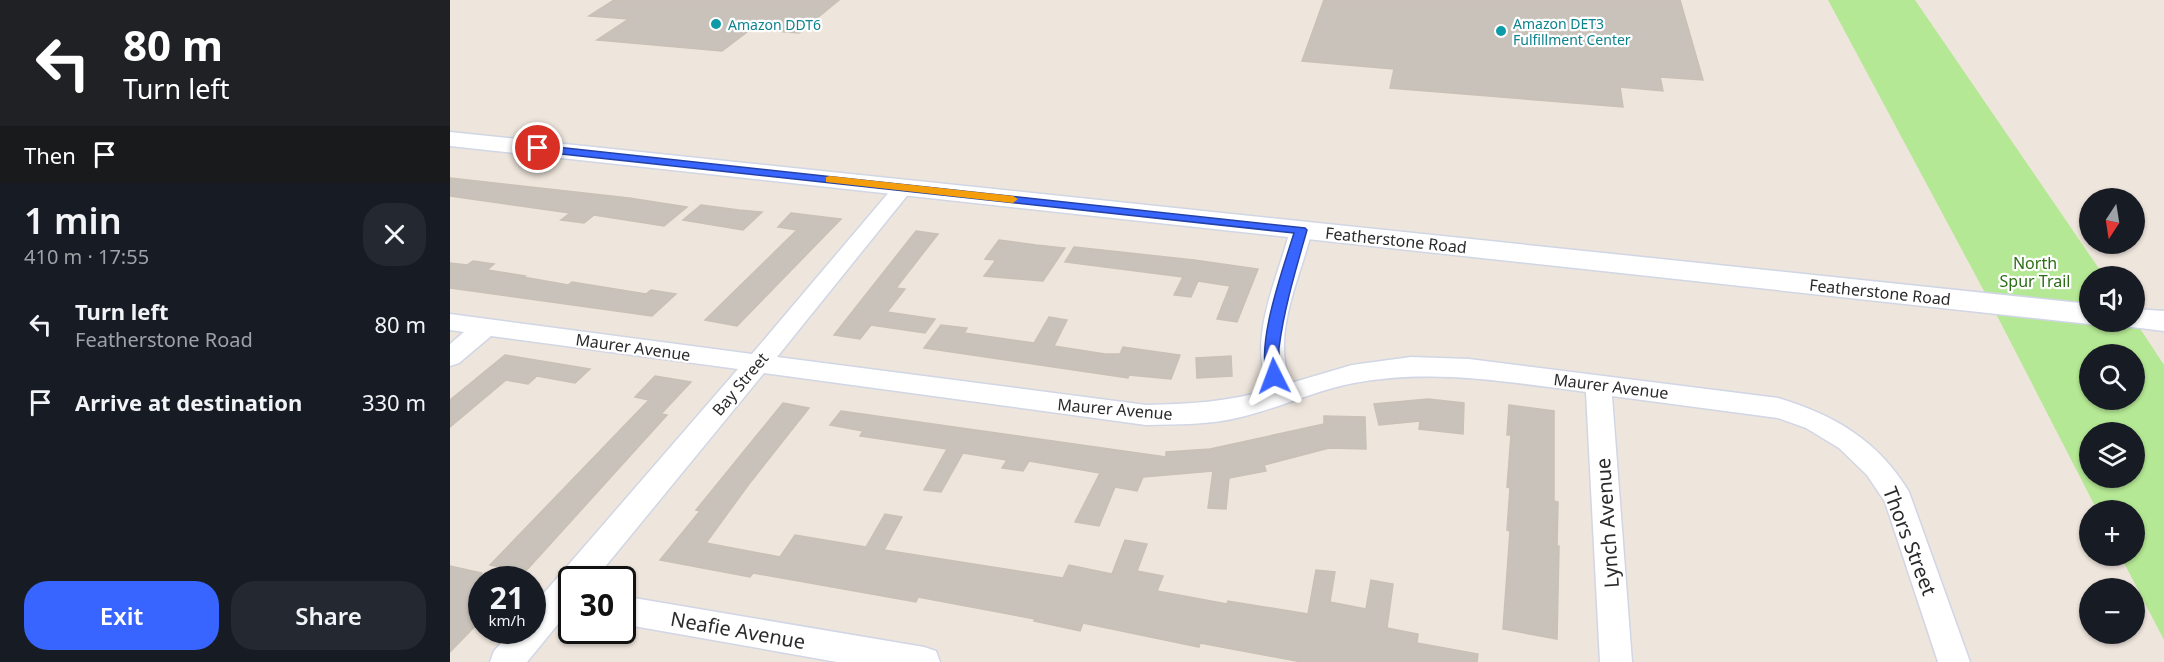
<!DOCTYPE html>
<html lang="en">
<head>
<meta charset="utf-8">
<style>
  body { margin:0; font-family:"Noto Sans",sans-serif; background:#242831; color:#f1f3f6; height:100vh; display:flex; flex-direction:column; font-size:22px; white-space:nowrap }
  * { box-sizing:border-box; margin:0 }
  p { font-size:20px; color:#9ea1a6 }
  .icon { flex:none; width:33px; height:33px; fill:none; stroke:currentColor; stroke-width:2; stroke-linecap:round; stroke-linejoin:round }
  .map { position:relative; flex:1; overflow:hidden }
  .side { display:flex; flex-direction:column; background:#171b24; width:450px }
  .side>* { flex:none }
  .top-card { background:#202124; color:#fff; overflow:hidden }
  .needle { width:39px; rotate:192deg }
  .controls { position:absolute; left:1629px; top:188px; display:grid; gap:12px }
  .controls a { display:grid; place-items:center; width:66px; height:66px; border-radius:50%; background:#171b24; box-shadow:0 2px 4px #0004; font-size:30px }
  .speed { position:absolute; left:18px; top:566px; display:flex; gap:12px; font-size:30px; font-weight:700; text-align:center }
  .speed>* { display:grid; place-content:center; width:78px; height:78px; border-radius:50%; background:#171b24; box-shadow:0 2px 4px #0004; line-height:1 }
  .speed small { font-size:15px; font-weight:400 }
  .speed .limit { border:3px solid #111; border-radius:9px; background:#fff; color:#111 }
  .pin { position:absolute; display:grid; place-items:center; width:51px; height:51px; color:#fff; margin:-26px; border:3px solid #fff; border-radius:50%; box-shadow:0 2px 6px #0007 }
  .me { position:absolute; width:66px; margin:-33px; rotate:357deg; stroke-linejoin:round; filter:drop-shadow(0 0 4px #0008) }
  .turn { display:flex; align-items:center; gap:21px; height:126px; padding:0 24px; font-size:27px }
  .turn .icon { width:78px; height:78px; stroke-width:2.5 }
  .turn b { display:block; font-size:42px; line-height:51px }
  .then { display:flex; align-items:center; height:57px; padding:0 24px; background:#0003; gap:12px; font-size:22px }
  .round { display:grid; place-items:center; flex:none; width:63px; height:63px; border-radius:24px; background:#242831 }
  .overview { display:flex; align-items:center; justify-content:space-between; height:102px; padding:0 24px }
  h1 { font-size:36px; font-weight:600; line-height:45px }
  .cta { display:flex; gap:12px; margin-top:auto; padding:12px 24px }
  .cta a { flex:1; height:69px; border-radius:24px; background:#3865ff; color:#fff; font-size:24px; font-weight:600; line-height:69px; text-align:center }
  .cta a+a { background:#242831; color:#f1f3f6 }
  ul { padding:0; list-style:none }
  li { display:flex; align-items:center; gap:18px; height:78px; padding:0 24px }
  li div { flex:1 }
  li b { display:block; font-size:22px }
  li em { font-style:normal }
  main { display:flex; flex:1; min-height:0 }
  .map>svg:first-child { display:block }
</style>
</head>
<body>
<main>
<section class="side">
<div class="top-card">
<div class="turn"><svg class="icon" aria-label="left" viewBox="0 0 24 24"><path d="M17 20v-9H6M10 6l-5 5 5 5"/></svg><div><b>80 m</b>Turn left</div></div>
<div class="then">Then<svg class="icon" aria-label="arrive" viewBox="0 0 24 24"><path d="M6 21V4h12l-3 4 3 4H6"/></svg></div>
</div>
<div class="overview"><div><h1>1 min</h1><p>410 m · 17:55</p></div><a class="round"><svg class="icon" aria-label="close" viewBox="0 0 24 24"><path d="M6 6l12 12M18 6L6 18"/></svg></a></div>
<ul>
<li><svg class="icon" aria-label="left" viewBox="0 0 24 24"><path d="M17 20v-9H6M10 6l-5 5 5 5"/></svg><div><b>Turn left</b><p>Featherstone Road</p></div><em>80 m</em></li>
<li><svg class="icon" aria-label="arrive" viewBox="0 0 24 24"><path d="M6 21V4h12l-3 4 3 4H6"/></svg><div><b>Arrive at destination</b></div><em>330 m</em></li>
</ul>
<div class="cta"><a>Exit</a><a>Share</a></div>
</section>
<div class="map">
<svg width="1714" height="662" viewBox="0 0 1714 662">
  <rect width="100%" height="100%" fill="#eee5dc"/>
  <path fill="#b5e894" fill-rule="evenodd" d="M1378,0H1465L1654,276H1640V321H1685L1714,365V640L1670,555H1684V510H1647L1542,306ZM1640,354H1684V399H1640ZM1640,432H1684V477H1640Z"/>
  <path fill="#c9c2bb" stroke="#c9c1b5" stroke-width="1.5" d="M164,0H389L349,33L301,29L272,51L147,40L179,19L139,16Z
    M874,0H1230L1253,80L1210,77L1213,91L1170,87L1173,107L940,88L944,69L852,61Z
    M0,178L179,198L237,207L214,226L144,215L134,223L111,220L120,213L0,196Z
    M251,205L289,210L312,212L293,230L233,220Z
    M341,213L391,219L287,326L255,320L347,230L328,227Z
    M466,231L488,234L446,288L455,289L437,312L485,319L475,333L421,325L410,339L384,335Z
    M549,240L586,245L615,248L593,281L534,276L546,260L535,259Z
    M624,247L744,260L808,269L787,322L767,319L780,286L748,281L741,297L724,295L733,277L615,262Z
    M23,261L44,264L37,270L75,276L73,277L118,285L122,282L196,294L201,290L226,294L202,316L0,288V263L17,265Z
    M599,317L617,320L604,346L655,354H670L673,347L730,355L721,379L679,375L678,378L474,348L491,325L517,328L514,333L584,343Z
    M55,355L140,369L125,383L87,376L78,384L56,380L0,427V400Z
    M781,356L782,376L747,378L746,358Z
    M205,376L241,382L211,414L217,415L75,572L40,565L199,400L185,397Z
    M978,399L1014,403L1013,434L969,429L970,421L929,425L924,404Z
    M333,403L359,408L299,484L256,543L330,557L345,535L416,547L435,514L452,517L434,550L613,578L619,565L662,574L675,540L697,544L687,571L713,576L707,591L777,604L778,601L858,614L866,570L885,572L880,602L916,609L921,580L943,584L937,628L968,634L967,643L1028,654L1027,662H852L750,643L749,647L633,623L630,631L584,621L585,619L468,597L466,602L303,573L300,577L210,560L250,511L246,510Z
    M1059,405L1104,411V501L1108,502L1107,546H1109L1107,639L1053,629L1060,531L1057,530L1060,488L1057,487L1061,435H1057Z
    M391,411L716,457V452L760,449L874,424V416L915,417L916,449L879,448L814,465L816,471L779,478L776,509L758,508L763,471L693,477L687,491L665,487L649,526L625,522L650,473L579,461L573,471L552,468L557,460L513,453L491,492L474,490L497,449L410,436L413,431L380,425Z
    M0,566L32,573V619L0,652Z"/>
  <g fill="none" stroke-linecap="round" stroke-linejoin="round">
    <g stroke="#d1d6e5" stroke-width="3">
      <path id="minor" d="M453,182L460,184L463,188L460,192L327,357L696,405C738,404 778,402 819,390C797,337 827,282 840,230L843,225H859L862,230C851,277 820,335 841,383L902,365L961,357L1019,359L1328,398C1384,415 1428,440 1459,492L1520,662H1488L1435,502L1417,475L1389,448L1356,428L1328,418L1162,396L1182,662H1150L1136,392C1058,382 982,368 904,383C865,390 830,408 791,417C761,425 728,424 696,425L314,373L145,579H122V607L77,662H40L44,651L63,630H82V607L288,369L41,336L9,363L0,366V344L14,332L0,330V314L302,354L446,184Z
        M172,596L474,647L486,651L490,662H387L172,624Z"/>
    </g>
    <g stroke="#d1d6e5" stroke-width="3">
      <path id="tertiary" d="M0,132L1640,304V321H1650L1640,324L0,146Z
        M1684,309L1714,311V331L1674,326L1670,321H1684Z"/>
    </g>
    <use href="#minor" fill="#fff" fill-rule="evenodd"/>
    <use href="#tertiary" fill="#fff" fill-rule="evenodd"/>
  </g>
  <path fill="#3865ff" stroke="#2442a6" stroke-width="1.5" d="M88,145L855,228L857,230C846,269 834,308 829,348C828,358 833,371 829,380H819C803,350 834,266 844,233L84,151V146Z"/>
  <path fill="#f59e0b" d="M380,176L563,196L568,199L563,203L376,182V177Z"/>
  <g fill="#0f9aa8" stroke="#fff" stroke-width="2">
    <circle cx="266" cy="24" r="6"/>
    <circle cx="1051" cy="31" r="6"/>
  </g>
  <g text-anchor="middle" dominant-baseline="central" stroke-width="4.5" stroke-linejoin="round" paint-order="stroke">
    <g font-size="14" fill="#0d838f" stroke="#fff" text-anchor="start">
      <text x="1063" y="23">Amazon DET3<tspan x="1063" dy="16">Fulfillment Center</tspan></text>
      <text x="278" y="24">Amazon DDT6</text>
    </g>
    <g font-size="16" fill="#2b2b2b" stroke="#fff">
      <text transform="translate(946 240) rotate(6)">Featherstone Road</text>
      <text transform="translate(1430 292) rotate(6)">Featherstone Road</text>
      <text transform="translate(183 347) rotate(8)">Maurer Avenue</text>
      <text transform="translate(290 384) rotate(-50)">Bay Street</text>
      <text transform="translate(1161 386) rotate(7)">Maurer Avenue</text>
      <text transform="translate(665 409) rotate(5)">Maurer Avenue</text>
    </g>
    <g font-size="16" fill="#2b6e15" stroke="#fff">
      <text x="1585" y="263">North<tspan x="1585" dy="18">Spur Trail</tspan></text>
    </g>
    <g font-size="20" fill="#2b2b2b" stroke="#fff">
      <text transform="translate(1157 523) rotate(-94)">Lynch Avenue</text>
      <text transform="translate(1460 541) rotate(69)">Thors Street</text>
      <text transform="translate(288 630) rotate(10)">Neafie Avenue</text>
    </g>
  </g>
</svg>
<div class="controls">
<a><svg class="needle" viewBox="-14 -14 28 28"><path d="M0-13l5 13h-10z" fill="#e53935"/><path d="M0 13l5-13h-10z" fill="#9ea1a6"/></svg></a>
<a><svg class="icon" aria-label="sound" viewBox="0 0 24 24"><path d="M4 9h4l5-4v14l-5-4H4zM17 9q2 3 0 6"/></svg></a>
<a><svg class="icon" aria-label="search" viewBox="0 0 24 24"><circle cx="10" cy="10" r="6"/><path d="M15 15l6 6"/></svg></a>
<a><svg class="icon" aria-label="layers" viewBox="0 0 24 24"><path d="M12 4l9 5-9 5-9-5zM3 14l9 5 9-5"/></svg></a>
<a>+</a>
<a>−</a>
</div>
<div class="speed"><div>21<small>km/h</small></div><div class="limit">30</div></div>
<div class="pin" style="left:88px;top:148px;background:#d93025"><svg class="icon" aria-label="arrive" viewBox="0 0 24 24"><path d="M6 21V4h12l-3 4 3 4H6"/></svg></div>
<svg class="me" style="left:824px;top:376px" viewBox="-20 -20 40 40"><path d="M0-17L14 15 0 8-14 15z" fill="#3865ff" stroke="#fff" stroke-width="4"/></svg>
</div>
</main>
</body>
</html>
